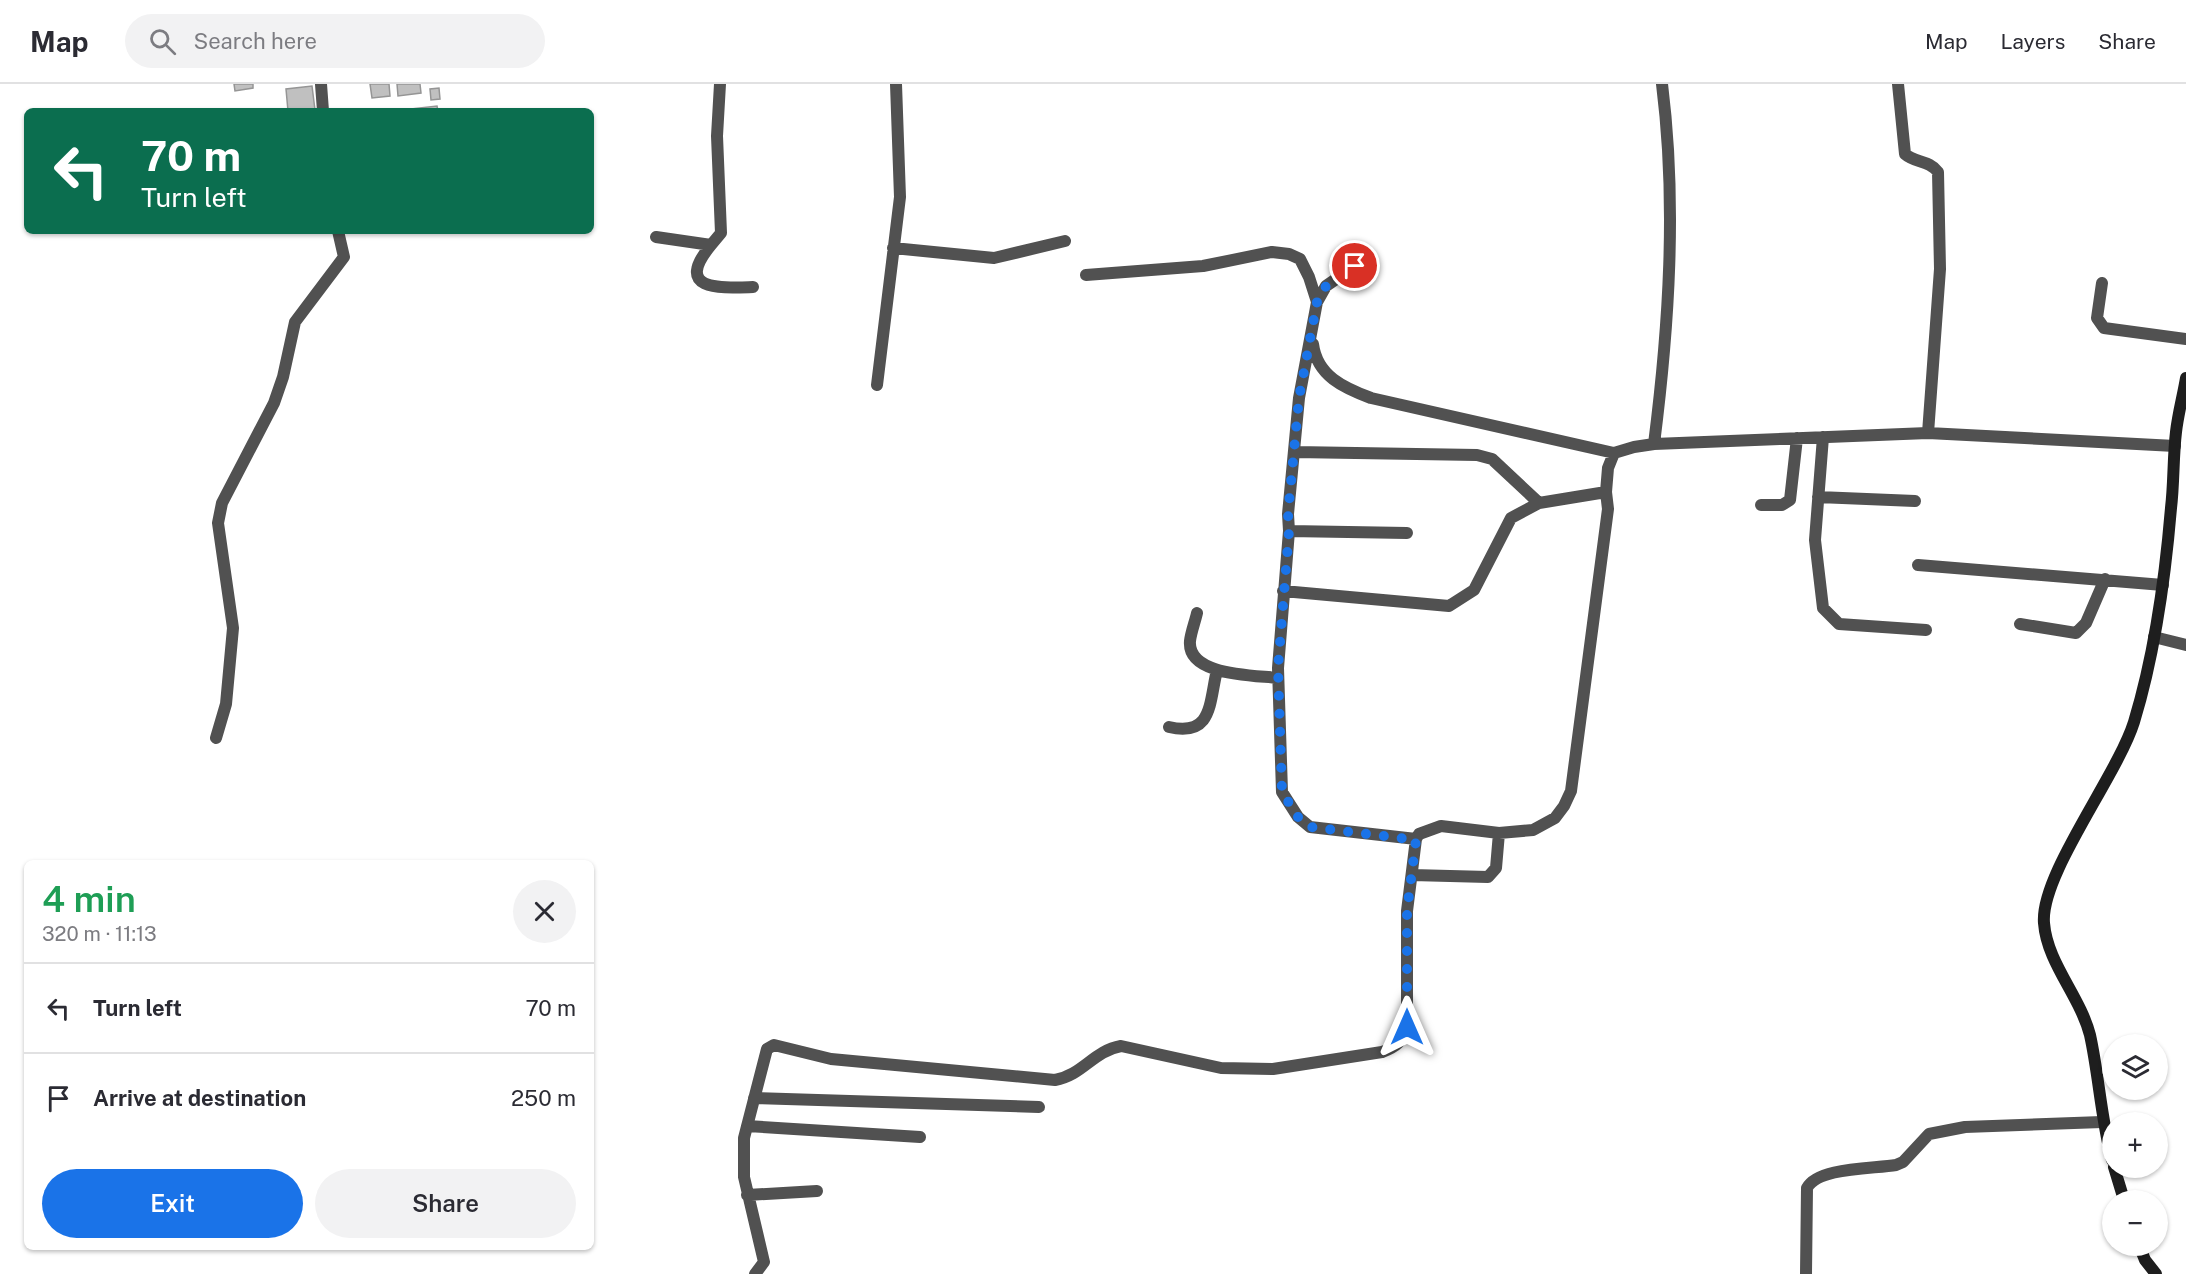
<!DOCTYPE html>
<html lang="en">
<head>
<meta charset="utf-8">
<style>
  body { margin:0; font-family:"Public Sans",sans-serif; background:#f2f2f3; color:#2b2b33; height:100vh; display:flex; flex-direction:column; font-size:22px; white-space:nowrap }
  * { box-sizing:border-box; margin:0 }
  p { font-size:20px; color:#7c7c81 }
  .icon { flex:none; width:33px; height:33px; fill:none; stroke:currentColor; stroke-width:2; stroke-linecap:round; stroke-linejoin:round }
  .map { position:relative; flex:1; overflow:hidden }
  .details { position:absolute; left:24px; top:776px; width:570px; height:390px; display:flex; flex-direction:column; background:#fff; border-radius:9px; box-shadow:0 2px 4px #0004 }
  .details>* { flex:none }
  .guide { position:absolute; left:24px; top:24px; width:570px; height:126px; border-radius:9px; box-shadow:0 2px 4px #0004; background:#0b6e4f; color:#fff; overflow:hidden }
  .tools { position:absolute; left:2102px; top:950px; display:grid; gap:12px }
  .tools a { display:grid; place-items:center; width:66px; height:66px; border-radius:50%; background:#fff; box-shadow:0 2px 4px #0004; font-size:30px }
  .pin { position:absolute; display:grid; place-items:center; width:51px; height:51px; color:#fff; margin:-26px; border:3px solid #fff; border-radius:50%; box-shadow:0 2px 6px #0007 }
  .me { position:absolute; width:66px; margin:-33px; rotate:0deg; stroke-linejoin:round; filter:drop-shadow(0 0 4px #0008) }
  .turn { display:flex; align-items:center; gap:21px; height:126px; padding:0 18px; font-size:27px }
  .turn .icon { width:78px; height:78px; stroke-width:2.5 }
  .turn b { display:block; font-size:42px; line-height:51px }
  .round { display:grid; place-items:center; flex:none; width:63px; height:63px; border-radius:32px; background:#f2f2f3 }
  .head { display:flex; align-items:center; justify-content:space-between; height:102px; padding:0 18px }
  h1 { font-size:36px; font-weight:600; line-height:45px; color:#1e9e55 }
  .primary-button { display:flex; gap:12px; margin-top:auto; padding:12px 18px }
  .primary-button a { flex:1; height:69px; border-radius:36px; background:#1a73e8; color:#fff; font-size:24px; font-weight:600; line-height:69px; text-align:center }
  .primary-button a+a { background:#f2f2f3; color:#2b2b33 }
  ul { padding:0; list-style:none }
  li { display:flex; align-items:center; gap:18px; height:90px; padding:0 18px; border-top:2px solid #e1e1e2 }
  li div { flex:1 }
  li b { display:block; font-size:22px }
  li em { font-style:normal }
  header { display:flex; align-items:center; gap:36px; box-sizing:border-box; height:84px; padding:0 30px; background:#fff; border-bottom:2px solid #e1e1e2 }
  header strong { font-size:28px }
  nav { display:flex; gap:33px; margin-inline-start:auto; font-size:21px }
  .search { width:420px; height:54px; background:#f2f2f3; display:flex; align-items:center; gap:15px; box-sizing:border-box; padding:0 21px; border-radius:33px; color:#7c7c81; font-size:22px }
  .map>svg:first-child { display:block }
</style>
</head>
<body>
<header>
<strong>Map</strong>
<div class="search"><svg class="icon" aria-label="search" viewBox="0 0 24 24"><circle cx="10" cy="10" r="6"/><path d="M15 15l6 6"/></svg>Search here</div>
<nav><a>Map</a><a>Layers</a><a>Share</a></nav>
</header>
<div class="map">
<svg width="2186" height="1190" viewBox="0 0 2186 1190">
  <rect width="100%" height="100%" fill="#fff"/>
  <path fill="#c0c0c0" stroke="#959595" stroke-width="1.5" d="M234,0H253V4L235,7Z
    M370,0H389L390,12L372,14Z
    M397,0H420L421,9L398,12Z
    M312,2L315,26L288,27L286,5Z
    M439,4L440,15L431,16L430,5Z
    M437,22L438,27H393Z"/>
  <g fill="none" stroke-linecap="round" stroke-linejoin="round">
    <path stroke="#515151" stroke-width="12" d="M321,0L323,27
      M1898,0L1905,70C1915,79 1929,76 1938,88L1940,185L1928,349
      M656,153L711,161L721,149L717,52L720,0
      M711,161C672,208 723,204 753,203
      M893,164L994,174L1065,157
      M1086,191L1203,182L1272,168L1289,170L1300,175L1309,193L1317,218L1299,314L1288,430L1289,447L1278,584L1282,708L1298,733L1310,743L1416,755
      M2102,199L2097,234L2104,244L2186,255
      M1317,218L1326,202L1355,182
      M1313,260C1317,292 1344,304 1371,314L1614,369
      M877,301L900,113L896,0
      M1823,353L1815,456L1823,524L1839,540L1926,546
      M1654,360C1669,242 1677,119 1662,0
      M1295,368L1477,371L1492,375L1539,419L1606,408L1608,384L1614,369L1634,363L1654,360L1928,349L2175,362
      M1818,413L1915,417
      M1761,421H1782L1790,416L1797,354
      M1289,447L1407,449
      M1918,481L2163,501
      M1283,507L1449,522L1474,506L1511,434L1539,419
      M1197,529C1195,538 1191,548 1190,557C1187,592 1254,591 1278,594
      M2020,540L2076,549L2086,539L2105,495
      M2154,553L2186,561
      M1169,643C1213,653 1209,619 1217,586
      M216,654L226,620L233,544L218,439L222,419L274,319L283,293L295,238L344,173L338,147
      M1412,791L1488,793L1496,784L1499,749
      M754,1014L1039,1023
      M747,1042L920,1053
      M747,1111L817,1107
      M755,1190L764,1178L744,1093V1054L767,965L774,961L831,975L1055,996C1083,991 1093,967 1121,962L1221,984L1273,985L1382,968C1396,963 1402,958 1407,943V827L1416,755L1419,750L1441,742L1499,749L1533,746L1555,734L1564,722L1571,707L1608,425L1606,408
      M1806,1190L1807,1104C1818,1083 1874,1085 1896,1081L1903,1078L1929,1050L1965,1043L2102,1038"/>
    <path stroke="#1e1e1e" stroke-width="12" d="M2112,1076C2101,1035 2099,992 2090,951C2080,912 2047,879 2044,839C2040,791 2117,692 2134,638C2155,569 2165,496 2171,424C2174,399 2173,373 2176,348C2178,330 2183,312 2186,294
      M2114,1083L2124,1116
      M2139,1161L2145,1176L2156,1190"/>
  </g>
  <g fill="none" stroke-linecap="round" stroke-linejoin="round">
    <path stroke="#1a73e8" stroke-width="10" stroke-dasharray="0 18" d="M1355,182L1326,202L1317,218L1299,314L1288,430L1289,447L1278,584L1282,708L1298,733L1310,743L1416,756L1407,827V943"/>
  </g>
</svg>
<div class="tools">
<a><svg class="icon" aria-label="layers" viewBox="0 0 24 24"><path d="M12 4l9 5-9 5-9-5zM3 14l9 5 9-5"/></svg></a>
<a>+</a>
<a>−</a>
</div>
<div class="pin" style="left:1355px;top:182px;background:#d93025"><svg class="icon" aria-label="arrive" viewBox="0 0 24 24"><path d="M6 21V4h12l-3 4 3 4H6"/></svg></div>
<svg class="me" style="left:1407px;top:943px" viewBox="-20 -20 40 40"><path d="M0-17L14 15 0 8-14 15z" fill="#1a73e8" stroke="#fff" stroke-width="4"/></svg>
<div class="guide">
<div class="turn"><svg class="icon" aria-label="left" viewBox="0 0 24 24"><path d="M17 20v-9H6M10 6l-5 5 5 5"/></svg><div><b>70 m</b>Turn left</div></div>
</div>
<section class="details">
<div class="head"><div><h1>4 min</h1><p>320 m · 11:13</p></div><a class="round"><svg class="icon" aria-label="close" viewBox="0 0 24 24"><path d="M6 6l12 12M18 6L6 18"/></svg></a></div>
<ul>
<li><svg class="icon" aria-label="left" viewBox="0 0 24 24"><path d="M17 20v-9H6M10 6l-5 5 5 5"/></svg><div><b>Turn left</b></div><em>70 m</em></li>
<li><svg class="icon" aria-label="arrive" viewBox="0 0 24 24"><path d="M6 21V4h12l-3 4 3 4H6"/></svg><div><b>Arrive at destination</b></div><em>250 m</em></li>
</ul>
<div class="primary-button"><a>Exit</a><a>Share</a></div>
</section>
</div>
</body>
</html>
